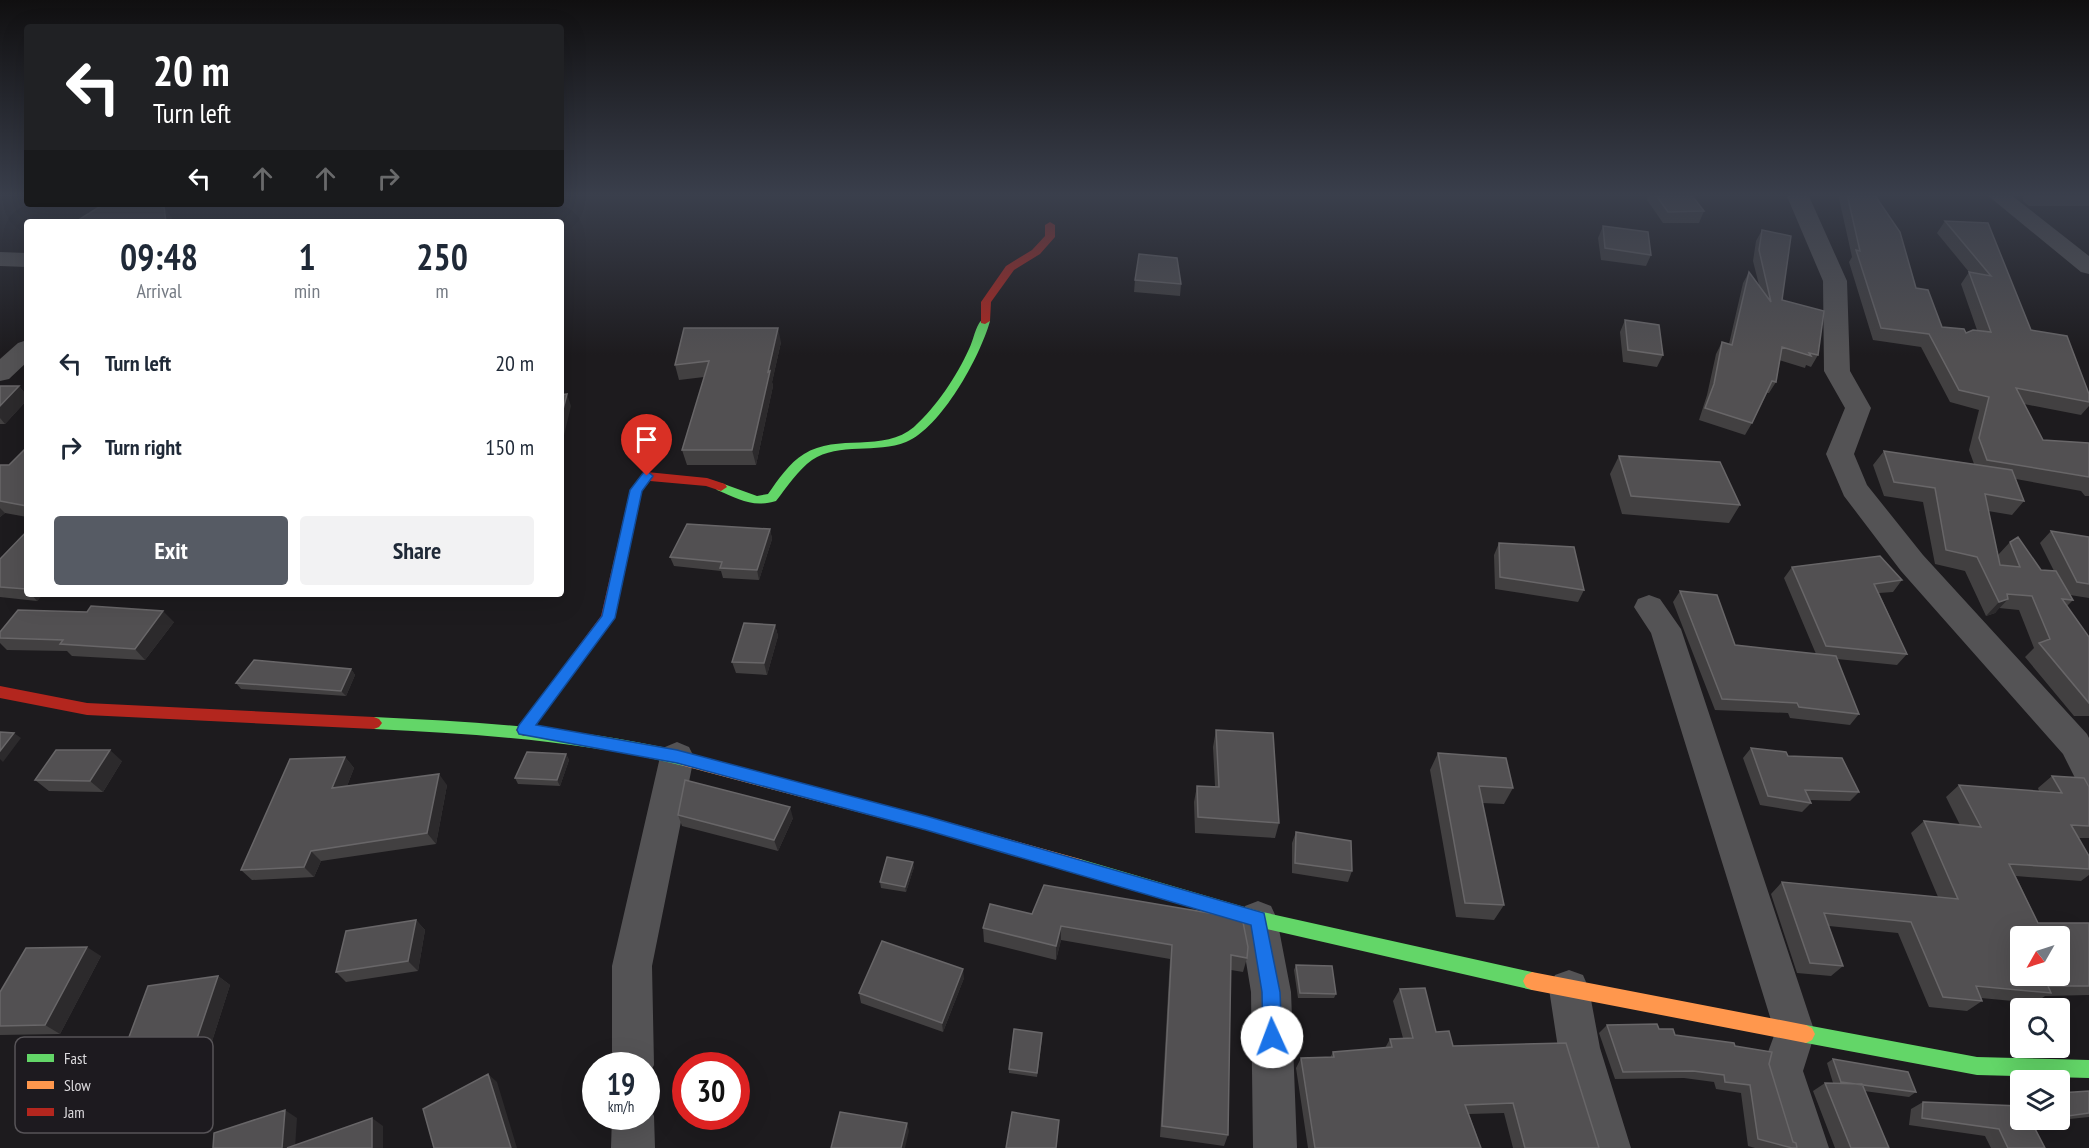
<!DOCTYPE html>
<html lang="en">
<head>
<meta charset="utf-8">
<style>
  body { margin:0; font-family:"PT Sans Narrow",sans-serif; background:#f2f2f3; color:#1f2937; height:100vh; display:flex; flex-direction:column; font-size:22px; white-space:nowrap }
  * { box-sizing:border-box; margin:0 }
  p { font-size:20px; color:#747a83 }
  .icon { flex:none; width:33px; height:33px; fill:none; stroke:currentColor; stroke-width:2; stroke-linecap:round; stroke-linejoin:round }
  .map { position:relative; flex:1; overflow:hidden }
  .drawer { position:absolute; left:24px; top:219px; width:540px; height:378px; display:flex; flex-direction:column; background:#fff; border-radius:6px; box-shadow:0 6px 24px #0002 }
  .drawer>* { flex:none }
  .guide { position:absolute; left:24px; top:24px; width:540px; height:183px; border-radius:6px; box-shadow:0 6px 24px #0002; background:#202124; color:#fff; overflow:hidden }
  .needle { width:39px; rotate:231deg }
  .fabs { position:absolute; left:2010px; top:926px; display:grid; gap:12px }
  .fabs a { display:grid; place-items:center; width:60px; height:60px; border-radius:6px; background:#fff; box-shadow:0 6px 24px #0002; font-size:30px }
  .speed { position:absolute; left:582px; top:1052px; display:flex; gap:12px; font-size:30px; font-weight:700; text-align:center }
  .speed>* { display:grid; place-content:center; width:78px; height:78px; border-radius:50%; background:#fff; box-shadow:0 6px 24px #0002; line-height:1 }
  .speed small { font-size:15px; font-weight:400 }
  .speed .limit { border:9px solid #d22; background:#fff; color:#111 }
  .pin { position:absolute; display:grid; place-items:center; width:51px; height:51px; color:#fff; margin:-62px -26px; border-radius:50% 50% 50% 0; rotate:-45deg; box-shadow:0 0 6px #0007 }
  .pin .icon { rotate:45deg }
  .me { position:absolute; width:66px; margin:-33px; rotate:358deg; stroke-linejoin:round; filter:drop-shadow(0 0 4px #0008) }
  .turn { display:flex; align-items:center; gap:21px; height:126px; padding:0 30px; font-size:27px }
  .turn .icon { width:78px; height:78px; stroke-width:2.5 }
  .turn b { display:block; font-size:42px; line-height:51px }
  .lanes { display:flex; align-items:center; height:57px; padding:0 30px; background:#0003; justify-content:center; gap:30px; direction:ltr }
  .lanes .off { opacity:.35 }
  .eta { display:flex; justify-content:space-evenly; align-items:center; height:102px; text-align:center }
  .eta b { font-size:36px; font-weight:600; line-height:42px }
  .primary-button { display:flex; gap:12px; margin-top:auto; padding:12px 30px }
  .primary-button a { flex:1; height:69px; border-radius:6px; background:#565b64; color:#fff; font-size:24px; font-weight:600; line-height:69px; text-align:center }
  .primary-button a+a { background:#f2f2f3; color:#1f2937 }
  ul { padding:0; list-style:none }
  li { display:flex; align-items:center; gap:18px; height:84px; padding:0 30px }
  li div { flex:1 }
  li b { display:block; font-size:22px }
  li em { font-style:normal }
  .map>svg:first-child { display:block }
</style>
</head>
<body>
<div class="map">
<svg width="2089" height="1148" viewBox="0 0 2089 1148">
  <rect width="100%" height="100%" fill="#1d1b1e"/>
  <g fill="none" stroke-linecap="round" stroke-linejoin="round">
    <path fill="#545355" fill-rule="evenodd" d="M1786,194H1808L1847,281L1850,371L1871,408L1854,454L1867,485L1923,555L2087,734L2089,738V787L2077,782L2063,754L1901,571L1844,496L1826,454L1845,408L1824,371L1823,281Z
      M1986,194H2010L2089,256V274L2081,272Z
      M0,252L27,253V267L0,266Z
      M27,340V362L9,379L0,381V359L18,343Z
      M1649,595L1660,599L1681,629L1815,1033L1803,1071L1829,1148H1785L1761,1071L1775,1033L1651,633L1634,607L1638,599Z
      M677,742L689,747L694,757L652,966L654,1065L646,1080V1065H612V966L660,757L665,747Z
      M1258,901L1271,906L1277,919L1291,992L1297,1148H1253L1251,992L1239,919L1245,906Z
      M1569,970L1583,975L1589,989L1600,1048L1631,1148H1587L1558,1048L1549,989L1555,975Z
      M646,1100L654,1116L655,1148H611L612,1116H646Z"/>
    <path fill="#63d668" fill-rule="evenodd" d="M985,318L990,321C980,357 941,428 906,442C877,454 839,442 812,460C798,470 787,487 776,501C752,508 739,499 717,490L715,487L721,483L757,496L768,494C778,480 789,463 804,454C837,433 884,453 914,427C936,407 957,376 969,349C974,340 976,321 985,318Z
      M374,717C479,722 582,728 684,752L689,754L692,759L689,764L684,766C582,741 479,734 374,729L369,727L366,723L369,719Z
      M1080,859L1258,911L1532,972L1538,975L1541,981L1538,987L1532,990L1258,927L1074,872L1072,867L1074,862Z
      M1806,1025L1977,1057L2089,1060V1078L1977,1075L1806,1043L1800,1040L1797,1034L1800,1028Z"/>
    <path fill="#ff974d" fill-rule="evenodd" d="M684,752L926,816L1080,859L1086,862L1088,867L1086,872L1080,875L926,830L684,766L679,764L676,759L679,754Z
      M1532,972L1806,1025L1812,1028L1815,1034L1812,1040L1806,1043L1532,990L1526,987L1523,981L1526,975Z"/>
    <path fill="#b3261e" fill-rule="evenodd" d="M1050,222L1055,225V237L1040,254L1014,270L991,302L990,321L985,324L981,323V302L1006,266L1032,250L1045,236V225Z
      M647,472L707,478L725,484L727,487L721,491L706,486L650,481L642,491L615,618L529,734L524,736L519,734L516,730L519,726L601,616L630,490L643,473Z
      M0,686L87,703L374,717L379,719L382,723L379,727L374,729L87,715L0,698Z"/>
  </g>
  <path fill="#424041" d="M1649,194H1691L1704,211L1699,223H1663L1647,200Z
    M1838,194H1874L1916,288L1942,327L1966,333L1977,330L1961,284L1969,272L1937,233L1945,221L1988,223L2031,330L2089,394V406L2081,415L2024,404L2043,440L2089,443V496H2085L2081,491L2016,479L2024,501L2012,515L1988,511L1998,555L2010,542L2041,570L2054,571L2040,543L2051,531L2089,537V598L2070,595L2073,600L2067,606L2089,637V716H2074L2025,657L2034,648L2019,610L1999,608L1995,613L1986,616L1965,571L1935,564L1923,502L1884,496L1873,465L1884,451L1974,464L1969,450L1979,410L1950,402L1921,347L1873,340L1849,262L1852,257Z
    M2022,194H2089V206H2029L2023,201Z
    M1603,226L1651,255L1646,266L1601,260L1598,238Z
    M1762,230L1782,300L1818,355L1811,367L1806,365L1805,368L1779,360L1776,382L1769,393H1767L1752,423L1745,435L1699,420L1707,395L1716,354L1722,342L1729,344L1743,283L1749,272L1759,285L1753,261L1756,241Z
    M1135,280L1181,284L1180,296L1134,292Z
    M1625,320L1663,355L1657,367L1623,362L1620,332Z
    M781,342L772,382L773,386L756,465H687L682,450L704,377L679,380L675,365Z
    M0,386H19L27,396V400L5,424H0Z
    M27,447V517L5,513L0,517V465H9Z
    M1619,456L1740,505L1729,523L1622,514L1610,474Z
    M770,529L772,539L759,580L723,578L721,571L674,566L670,557Z
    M27,531V594H43L37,601L0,597V559Z
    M1499,543L1584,590L1578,602L1495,589L1494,555Z
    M1792,567L1902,580L1893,592L1879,593L1907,654L1897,665L1837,659L1859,714L1850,725L1790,718L1788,713L1715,710L1673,602L1680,591L1735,645L1816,654L1784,578Z
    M87,612L174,622L145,660L72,656L67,651L7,650L0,643V632Z
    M775,625L778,636L767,675L736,673L732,662Z
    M351,669L355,675L346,696L241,689L236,683Z
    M1216,730L1279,823L1275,838L1195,833L1194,802L1197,786H1215L1213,747Z
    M1751,748L1788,756L1859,792L1850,801L1809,800L1811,803L1802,812L1760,805L1743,758Z
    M1438,753L1513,788L1504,804L1482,803L1504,905L1494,920L1456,917L1430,770Z
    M566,754L569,760L560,786L518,784L515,778Z
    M345,757L354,768L347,786L447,785L436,844L321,861L314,877L252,880L241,870Z
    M122,761L103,792L49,791L35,780Z
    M2052,776L2089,787V838H2078L2089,856V875L2081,881L2016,876L2038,923H2089V995L2045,996L2035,1003L1981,998L1982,1001L1967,1011L1929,1007L1898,933L1829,926L1843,966L1831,976L1797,973L1771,894L1782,882L1938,897L1911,833L1924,821L1960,825L1946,797L1959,785L2039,791L2038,788Z
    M678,815L793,818L778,851L682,826Z
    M1296,832L1352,871L1348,882L1292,873V843Z
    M914,867L906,892L881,888L880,882Z
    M1032,914L1247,958L1243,972L1231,970L1228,1135L1224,1146L1160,1137L1170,959L1061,940L1056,960L984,942L983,928Z
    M416,920L425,930L418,971L346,982L336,972Z
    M101,956L60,1034L0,1035V992Z
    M1296,965L1336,994L1334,998H1298L1294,970Z
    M218,976L230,985L198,1085L125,1096L110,1088Z
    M964,978L943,1032L861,1003L859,993Z
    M1400,989L1436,1032L1453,1046L1599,1148H1513L1504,1113L1469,1114L1481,1148H1308L1296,1068L1301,1058H1330L1333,1052L1385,1048L1390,1039L1403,1038L1393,1001Z
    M1607,1025L1659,1029L1675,1035L1735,1046L1769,1064L1793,1142L1797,1148H1755L1748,1146L1741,1093L1716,1089L1714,1082L1684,1078L1615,1079L1599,1033Z
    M1042,1038L1037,1077L1009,1073V1069Z
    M1833,1059L1916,1092L1909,1097L1864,1091L1889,1148H1835L1813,1091L1825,1083H1833L1827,1063Z
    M2089,1091V1117L2060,1120V1093Z
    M1923,1102L2020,1106L2045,1148H1991L1985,1136L1909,1125L1911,1109Z"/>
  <path fill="#2c2a2c" d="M164,207L172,218V222H166Z
    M778,328L781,342L772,382L773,386L756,465L752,450Z
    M19,386L27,396V400L5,424L0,418V406Z
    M567,394L571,406L561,448V417Z
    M0,508L5,513L0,517Z
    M770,529L772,539L759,580L757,570Z
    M31,594H43L37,601Z
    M2008,599L1995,613L1986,616L1999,602Z
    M163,611L174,622L145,660L135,649Z
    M775,625L778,636L767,675L764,663Z
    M351,669L355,675L346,696L341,691Z
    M14,733L21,738L3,762L0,759V751Z
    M110,750L122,761L103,792L90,781Z
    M566,754L569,760L560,786L557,780Z
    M345,757L354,768L342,799L332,788Z
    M439,774L447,785L436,844L427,833Z
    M790,807L793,818L778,851L774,840Z
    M311,851L321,861L314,877L304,867Z
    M913,862L914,867L906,892L905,887Z
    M416,920L425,930L418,971L408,961Z
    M1061,926V940L1056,960V946Z
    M87,947L101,956L60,1034L45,1025Z
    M963,969L964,978L943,1032L942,1023Z
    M218,976L230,985L198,1085L184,1077Z
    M488,1074L497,1082L517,1148H511Z
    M285,1110L297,1118L295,1148H282Z
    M372,1118L383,1126V1148H372Z
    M907,1123L909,1131L905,1148H901Z"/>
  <path fill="#525052" stroke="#686668" stroke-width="1.5" fill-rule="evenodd" d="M1655,194H1691L1704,211L1668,212Z
    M1847,194H1874L1900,232L1916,288L1928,290L1942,327L1964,329L1966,333L1973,330L1991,332L1969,272L1991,276L1945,221L1988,223L2031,330L2067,336L2089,394V402L2016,388L2043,440L2089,443V477L1987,460L1979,438L1989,397L1959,390L1929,334L1881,328L1856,250L1860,251Z
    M2036,194H2089V195H2037Z
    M104,204H151L164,207L166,222H75Z
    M1603,226L1648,232L1651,255L1605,248Z
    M1762,230L1791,236L1782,300L1824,311L1818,355L1809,353L1811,356L1782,347L1776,382L1772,381L1752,423L1705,408L1714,384L1722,342L1732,345L1749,272L1771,302L1759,250Z
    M1139,254L1177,258L1181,284L1135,280Z
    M1625,320L1659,325L1663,355L1628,350Z
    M684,328H778L768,372L770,371L752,450H682L709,361L675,365Z
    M0,386H19L0,406Z
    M567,394L561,417V395Z
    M27,447V506L0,501V465H9Z
    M1884,451L2012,470L2024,501L1985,494L2000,565L2020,567L2010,542L2018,537L2041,570L2056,571L2073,600L2062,599L2089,637V703L2039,643L2050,639L2032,596L2007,594L2008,599L1999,602L1977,557L1946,550L1935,488L1894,482Z
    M1619,456L1720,462L1740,505L1631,496Z
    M687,524L770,529L757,570L720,568L722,562L670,557Z
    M27,531V588L26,589L0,587V559Z
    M2051,531L2089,537V584L2077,582Z
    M1499,543L1574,547L1584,590L1500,577Z
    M1880,556L1902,580L1874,584L1907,654L1826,646L1792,567Z
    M1680,591L1717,595L1735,645L1836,656L1859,714L1799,707L1797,703L1722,699Z
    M91,606L163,611L135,649L60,644L63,640L0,638V632L18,610L87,612Z
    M744,623L775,625L764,663L732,662Z
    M254,660L351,669L341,691L236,683Z
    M1216,730L1273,733L1279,823L1198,817L1197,786L1219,787Z
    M0,732L14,733L0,751Z
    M1751,748L1786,752L1788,756L1842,758L1859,792L1805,790L1811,803L1768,796Z
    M56,750H110L90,781L35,780Z
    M527,752L566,754L557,780L515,778Z
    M1438,753L1506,758L1513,788L1479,786L1504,905L1465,903Z
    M345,757L332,788L439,774L427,833L311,851L304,867L241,870L290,759Z
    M2052,776L2084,778L2089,787V826L2071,825L2089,856V869L2009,864L2038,923H2089V986H2048L2051,993L1976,986L1982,1001L1943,997L1911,922L1824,913L1843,966L1810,963L1782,882L1958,899L1924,821L1981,827L1959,785L2062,793ZM2020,936H2060V975H2020Z
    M685,780L790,807L774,840L678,815Z
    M1296,832L1351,841L1352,871L1295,863Z
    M887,857L913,862L905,887L880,882Z
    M1044,885L1221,915L1243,922L1248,947L1247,958L1231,955L1228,1135L1162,1126L1172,945L1061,926L1056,946L983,928L990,904L1032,914Z
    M416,920L408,961L336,972L346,931Z
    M882,941L963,969L942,1023L859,993Z
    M87,947L45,1025L0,1026V992L26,948Z
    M1296,965L1332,966L1336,994L1300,993Z
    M218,976L184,1077L110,1088L148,986Z
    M1425,988L1436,1032L1449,1031L1453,1046L1566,1043L1599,1148H1525L1513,1103L1465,1105L1481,1148H1315L1301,1058L1334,1057L1333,1052L1392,1047L1390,1039L1413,1038L1400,989Z
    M1657,1024L1659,1029H1673L1675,1035L1734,1043L1735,1046L1772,1052L1769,1064L1793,1142L1796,1143L1797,1148H1792L1758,1139L1750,1085L1725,1082L1724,1075L1693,1071L1623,1072L1607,1025Z
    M1014,1029L1042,1033L1037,1073L1009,1069Z
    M1833,1059L1908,1072L1916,1092L1841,1082Z
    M488,1074L511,1148H434L423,1109Z
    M1825,1083L1862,1084L1889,1148H1851Z
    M2089,1091V1113L2068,1116L2060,1103V1093Z
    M1923,1102L2020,1106V1119H2030L2045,1148H2008L1999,1129L1922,1118Z
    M285,1110L282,1148H213L214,1133Z
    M840,1112L907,1123L901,1148H831Z
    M1012,1112L1059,1120L1056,1148H1006Z
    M372,1118V1148H287Z"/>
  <linearGradient id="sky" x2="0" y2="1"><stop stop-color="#100f10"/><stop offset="0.55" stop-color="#3a3f4c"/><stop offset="1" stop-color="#3a3f4c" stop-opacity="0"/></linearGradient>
  <rect width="2089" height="355" fill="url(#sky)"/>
  <path fill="#1a73e8" stroke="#114b97" stroke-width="1.5" d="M647,471L653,476L642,491L615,618L536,725L677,750L926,816L1264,913L1280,992L1282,1037L1279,1043L1272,1046L1266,1043L1263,1037L1262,992L1251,925L926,830L677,763L519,734L517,730L519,725L602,616L630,490L643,473Z"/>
  <rect x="15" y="1037" width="198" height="96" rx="9" fill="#1d1a1f" stroke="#575458" stroke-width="1.5"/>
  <rect x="27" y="1054" width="27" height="8" fill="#63d668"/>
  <rect x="27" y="1081" width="27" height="8" fill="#ff974d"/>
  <rect x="27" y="1108" width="27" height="8" fill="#b3261e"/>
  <g font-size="16" fill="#dddbde">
    <text x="64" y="1064">Fast</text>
    <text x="64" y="1091">Slow</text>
    <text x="64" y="1118">Jam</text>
  </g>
</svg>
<div class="fabs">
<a><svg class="needle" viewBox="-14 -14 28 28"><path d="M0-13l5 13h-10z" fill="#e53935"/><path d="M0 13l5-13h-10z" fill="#747a83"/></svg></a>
<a><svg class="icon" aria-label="search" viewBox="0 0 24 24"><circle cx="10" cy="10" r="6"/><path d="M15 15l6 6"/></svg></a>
<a><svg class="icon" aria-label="layers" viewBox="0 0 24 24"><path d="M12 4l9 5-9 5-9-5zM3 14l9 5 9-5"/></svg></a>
</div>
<div class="speed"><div>19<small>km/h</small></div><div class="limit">30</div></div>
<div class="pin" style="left:647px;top:476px;background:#d93025"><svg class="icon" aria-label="arrive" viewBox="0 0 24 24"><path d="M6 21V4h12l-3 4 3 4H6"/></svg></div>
<svg class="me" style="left:1272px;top:1037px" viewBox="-20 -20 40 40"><circle r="19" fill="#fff"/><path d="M0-13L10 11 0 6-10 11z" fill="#1a73e8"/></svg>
<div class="guide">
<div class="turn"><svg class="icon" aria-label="left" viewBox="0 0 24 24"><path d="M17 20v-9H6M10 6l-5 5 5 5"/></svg><div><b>20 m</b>Turn left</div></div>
<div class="lanes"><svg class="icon" aria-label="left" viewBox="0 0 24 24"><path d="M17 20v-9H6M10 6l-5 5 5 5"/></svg><svg class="icon off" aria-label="ahead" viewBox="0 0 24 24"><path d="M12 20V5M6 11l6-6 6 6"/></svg><svg class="icon off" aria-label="ahead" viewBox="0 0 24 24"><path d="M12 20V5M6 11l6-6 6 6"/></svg><svg class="icon off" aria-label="right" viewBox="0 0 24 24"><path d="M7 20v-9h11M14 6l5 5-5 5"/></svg></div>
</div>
<section class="drawer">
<div class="eta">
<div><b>09:48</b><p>Arrival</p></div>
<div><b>1</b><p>min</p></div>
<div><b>250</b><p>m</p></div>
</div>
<ul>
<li><svg class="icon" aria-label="left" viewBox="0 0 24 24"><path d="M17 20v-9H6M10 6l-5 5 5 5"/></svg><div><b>Turn left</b></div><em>20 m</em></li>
<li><svg class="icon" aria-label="right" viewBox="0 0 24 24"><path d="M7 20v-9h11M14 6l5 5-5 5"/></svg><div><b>Turn right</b></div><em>150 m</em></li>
</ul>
<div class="primary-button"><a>Exit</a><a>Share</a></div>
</section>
</div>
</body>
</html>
